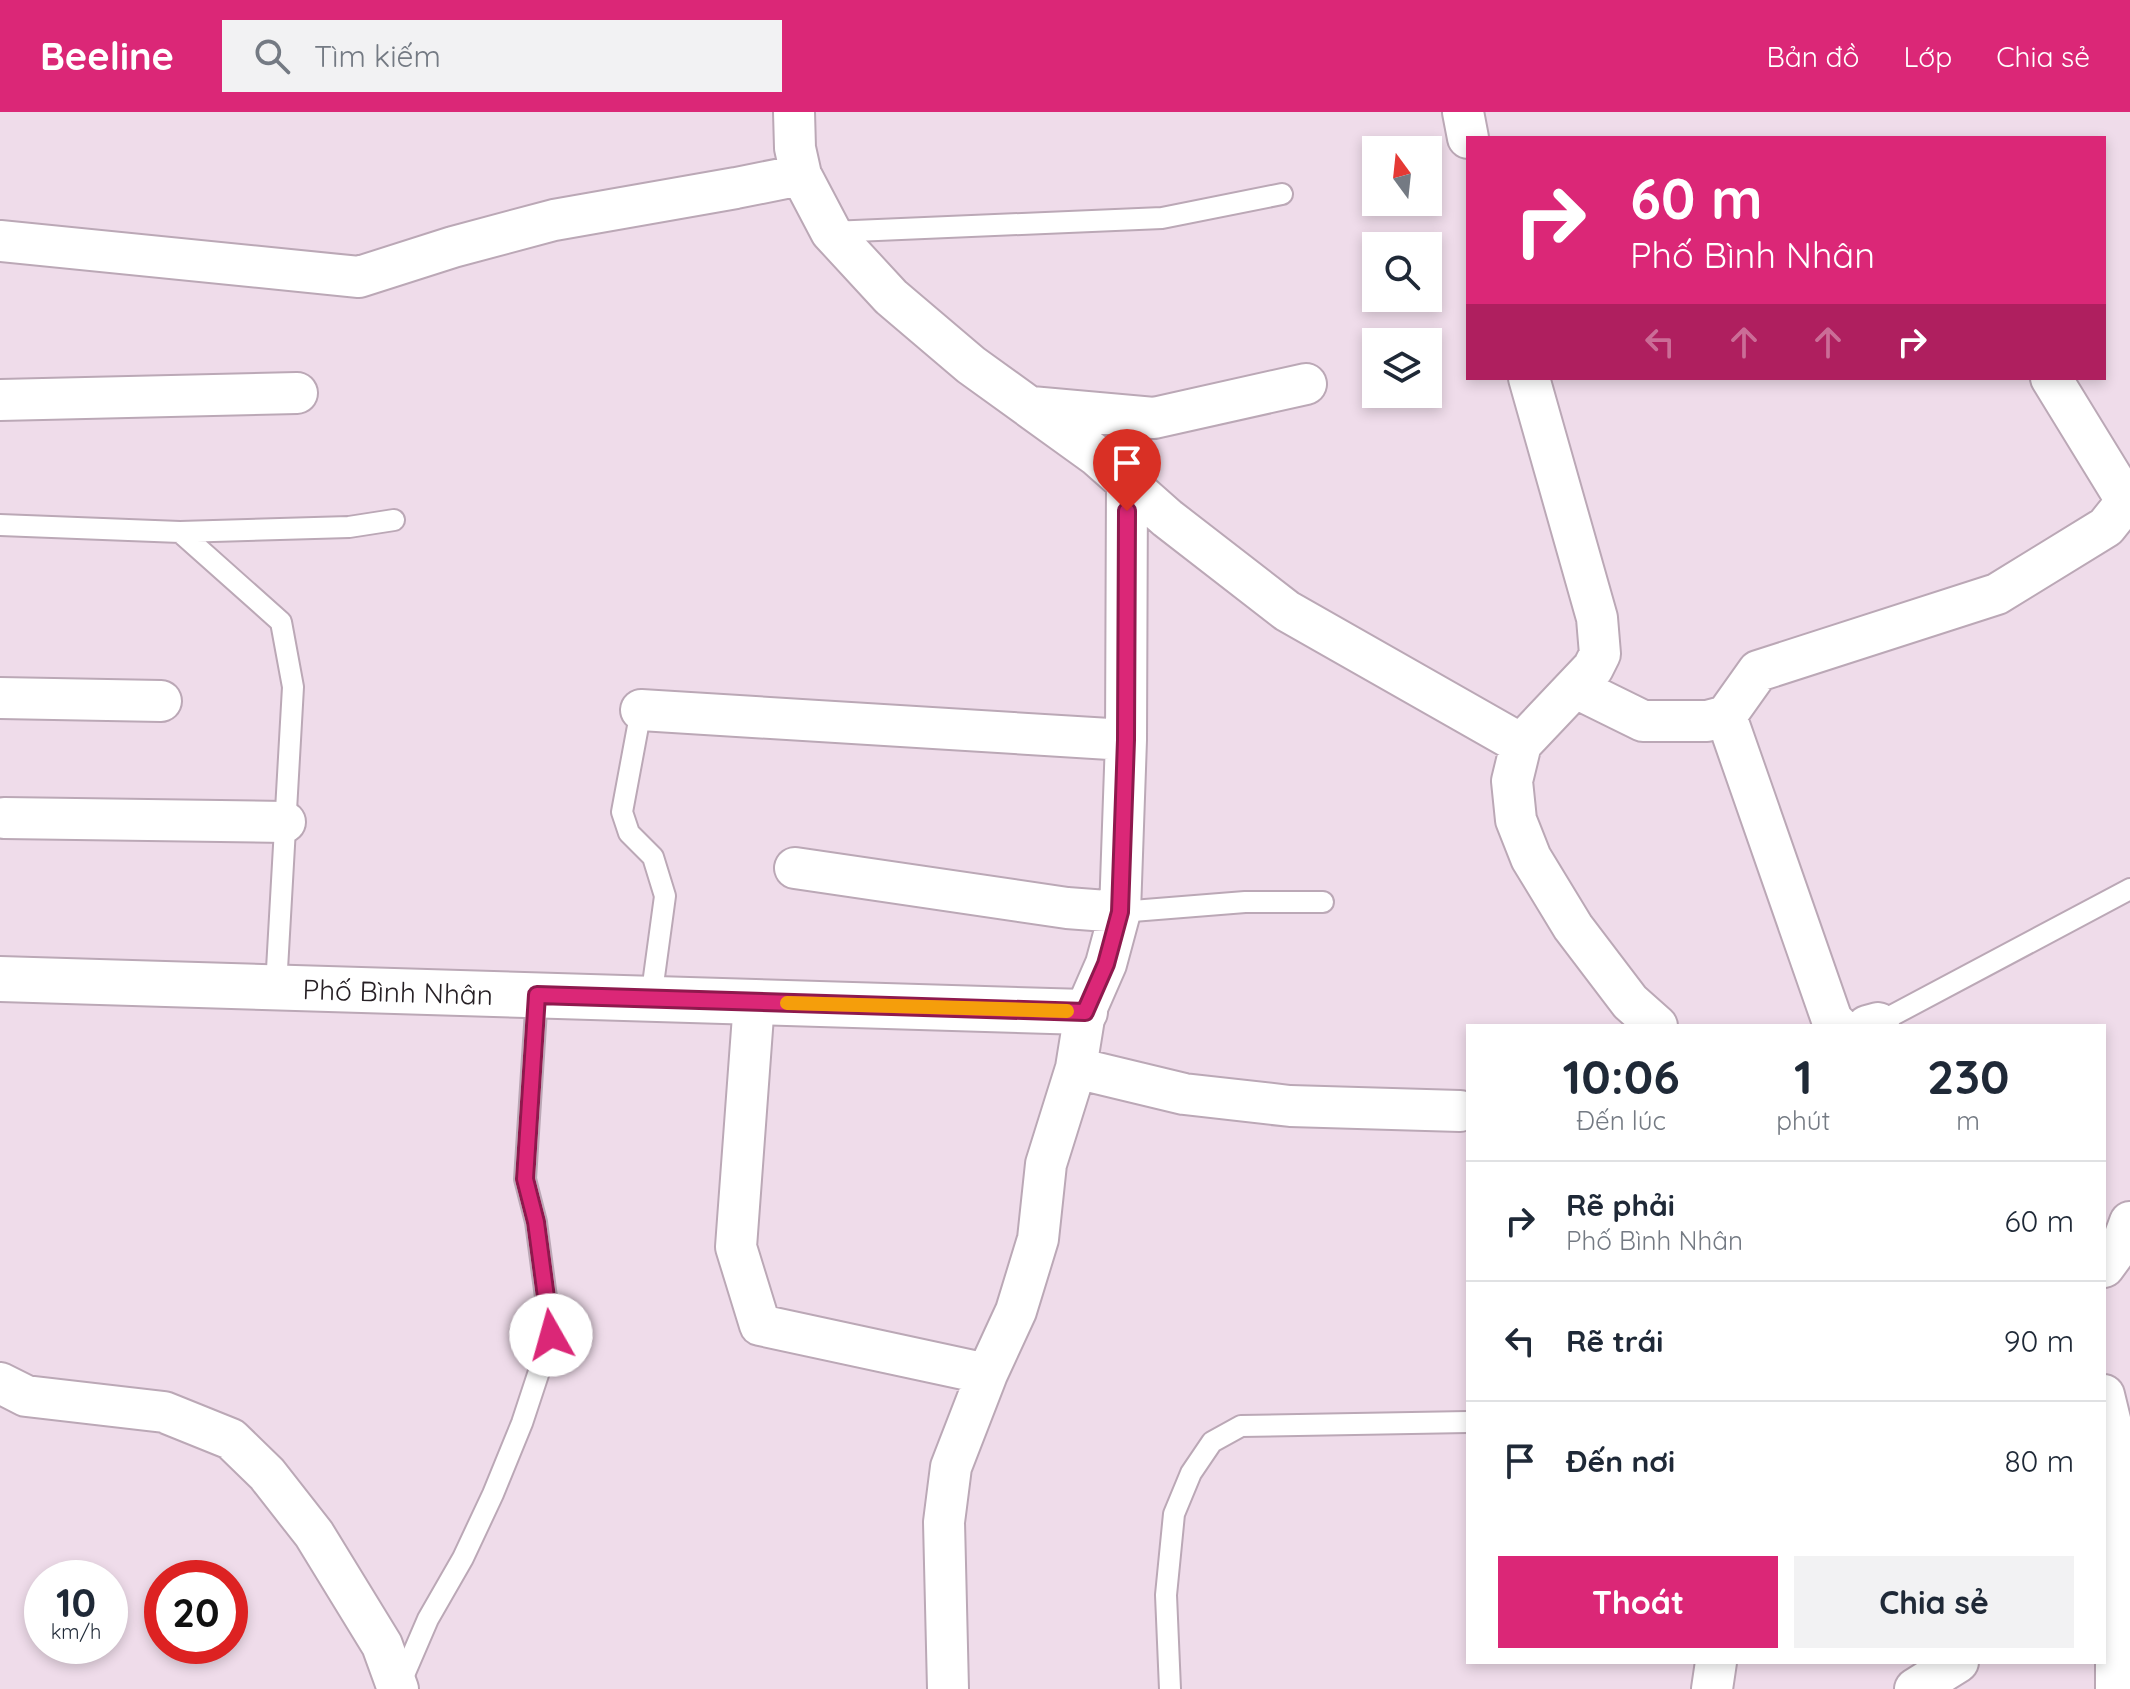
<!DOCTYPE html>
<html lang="vi">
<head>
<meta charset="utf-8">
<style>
  body { margin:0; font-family:Quicksand,sans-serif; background:#f2f2f3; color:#1f2937; height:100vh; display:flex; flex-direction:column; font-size:30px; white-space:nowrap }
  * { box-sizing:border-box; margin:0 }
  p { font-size:26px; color:#747a83 }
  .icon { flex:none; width:44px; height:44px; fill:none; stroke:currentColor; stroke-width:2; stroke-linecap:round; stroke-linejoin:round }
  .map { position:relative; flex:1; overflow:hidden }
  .drawer { position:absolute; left:1466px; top:912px; width:640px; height:640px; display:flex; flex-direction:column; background:#fff; border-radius:0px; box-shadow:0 4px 12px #0003 }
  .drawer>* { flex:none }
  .guide { position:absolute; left:1466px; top:24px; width:640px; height:244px; border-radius:0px; box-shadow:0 4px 12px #0003; background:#db2777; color:#fff; overflow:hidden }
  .needle { width:52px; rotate:345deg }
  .controls { position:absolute; left:1362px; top:24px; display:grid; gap:16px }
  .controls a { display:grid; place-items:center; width:80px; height:80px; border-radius:0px; background:#fff; box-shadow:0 4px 12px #0003; font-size:40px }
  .speed { position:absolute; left:24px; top:1448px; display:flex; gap:16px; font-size:40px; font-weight:700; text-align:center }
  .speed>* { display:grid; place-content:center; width:104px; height:104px; border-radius:50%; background:#fff; box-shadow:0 4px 12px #0003; line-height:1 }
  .speed small { font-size:20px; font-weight:400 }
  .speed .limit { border:12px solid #d22; background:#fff; color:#111 }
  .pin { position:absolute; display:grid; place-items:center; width:68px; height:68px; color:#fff; margin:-82px -34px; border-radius:50% 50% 50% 0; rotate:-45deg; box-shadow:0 0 8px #0007 }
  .pin .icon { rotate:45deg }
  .me { position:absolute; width:88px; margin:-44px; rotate:353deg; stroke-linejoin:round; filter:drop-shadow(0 0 6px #0008) }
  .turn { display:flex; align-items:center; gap:28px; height:168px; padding:0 32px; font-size:36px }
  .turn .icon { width:104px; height:104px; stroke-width:2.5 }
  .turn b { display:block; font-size:56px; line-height:68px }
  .lanes { display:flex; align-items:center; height:76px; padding:0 32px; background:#0003; justify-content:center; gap:40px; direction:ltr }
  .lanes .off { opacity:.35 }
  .eta { display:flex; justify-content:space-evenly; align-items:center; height:136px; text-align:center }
  .eta b { font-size:48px; font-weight:700; line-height:56px }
  .cta { display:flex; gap:16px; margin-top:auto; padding:16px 32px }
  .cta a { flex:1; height:92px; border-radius:0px; background:#db2777; color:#fff; font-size:32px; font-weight:700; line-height:92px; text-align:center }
  .cta a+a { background:#f2f2f3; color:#1f2937 }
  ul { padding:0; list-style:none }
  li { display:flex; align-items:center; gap:24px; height:120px; padding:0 32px; border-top:2px solid #e0e1e3 }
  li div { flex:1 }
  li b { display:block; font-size:30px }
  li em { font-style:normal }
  header { display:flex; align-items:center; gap:48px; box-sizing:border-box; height:112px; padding:0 40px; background:#db2777; color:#fff }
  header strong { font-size:38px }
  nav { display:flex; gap:44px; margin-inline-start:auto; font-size:28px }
  .search { width:560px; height:72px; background:#f2f2f3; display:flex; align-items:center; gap:20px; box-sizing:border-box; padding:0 28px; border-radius:0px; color:#747a83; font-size:30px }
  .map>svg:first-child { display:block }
</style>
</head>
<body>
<header>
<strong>Beeline</strong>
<div class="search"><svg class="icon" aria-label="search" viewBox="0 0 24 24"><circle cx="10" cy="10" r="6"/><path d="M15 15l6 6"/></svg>Tìm kiếm</div>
<nav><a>Bản đồ</a><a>Lớp</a><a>Chia sẻ</a></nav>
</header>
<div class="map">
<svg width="2130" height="1577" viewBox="0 0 2130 1577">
  <rect width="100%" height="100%" fill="#efdcea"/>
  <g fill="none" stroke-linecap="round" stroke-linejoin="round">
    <g stroke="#bba8b6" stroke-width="24">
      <path id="lane" d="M831,120L1162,106L1282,82
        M0,413L180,420L349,415L394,408
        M180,420L281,510L293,575L276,875
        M641,598L622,700L629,721L653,745L665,784L651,887
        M1120,800L1245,790H1323
        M1878,911L2130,777
        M400,1572L428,1507L463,1446L493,1382L522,1311L551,1223L536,1110L525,1067L537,883
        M1170,1577L1166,1483L1174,1402L1191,1361L1212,1330L1241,1314L1468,1310"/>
    </g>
    <g stroke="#bba8b6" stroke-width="44">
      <path id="street" d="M794,0L795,36L801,63L831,120L891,185L971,253L1097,344L1167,406L1287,499L1521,632
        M1463,0L1468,26
        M0,129L359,165L453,135L554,108L736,76L801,63
        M1529,266L1597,506L1600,542L1593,556L1521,632L1512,669L1516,708L1531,746L1573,815L1630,890L1657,914
        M2051,266L2124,385
        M0,288L297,281
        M1031,295L1154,306L1306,272
        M1576,576L1643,609H1707L1726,604
        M0,586L161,589
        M641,598L1126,628
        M4,706L285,710
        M795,756L1067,796L1120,800
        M754,890L736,1135L760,1213L987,1262
        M1838,914L1832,908L1726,604L1758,559L1997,482L2106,415L2118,400
        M1867,914L1878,911L1879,914
        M1076,956L1184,982L1290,994L1460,999
        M2104,1155L2123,1129L2130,1110
        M0,1271L26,1284L164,1300L231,1327L267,1362L314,1422L382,1533L398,1577
        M2104,1283L2112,1316L2122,1461
        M948,1577L944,1410L951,1355L987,1262L1016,1199L1038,1127L1046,1052L1076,956L1085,900L1106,852L1120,800L1126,628L1127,371
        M1712,1577L1716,1550
        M1915,1577L1958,1550
        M2116,1577V1486L2122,1461L2130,1460"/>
    </g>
    <g stroke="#bba8b6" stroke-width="48">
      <g id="secondary">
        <path id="s1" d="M0,867L1085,900"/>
      </g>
    </g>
    <use href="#lane" stroke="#fff" stroke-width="20"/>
    <use href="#street" stroke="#fff" stroke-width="40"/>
    <use href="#secondary" stroke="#fff" stroke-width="44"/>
  </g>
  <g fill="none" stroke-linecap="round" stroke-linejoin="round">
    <g stroke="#8e194d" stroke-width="20">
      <path id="route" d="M551,1223L536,1110L525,1067L537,883L1085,900L1106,852L1120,800L1126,628L1127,399"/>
    </g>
    <use href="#route" stroke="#db2777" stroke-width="14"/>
    <path stroke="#f59e0b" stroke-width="14" d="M787,891L1067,899"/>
  </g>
  <g text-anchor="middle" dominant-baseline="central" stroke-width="8" stroke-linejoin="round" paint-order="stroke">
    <g font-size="28" fill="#272025" stroke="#fff">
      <text stroke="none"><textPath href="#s1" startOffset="398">Phố Bình Nhân</textPath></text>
    </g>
  </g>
</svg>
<div class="controls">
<a><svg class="needle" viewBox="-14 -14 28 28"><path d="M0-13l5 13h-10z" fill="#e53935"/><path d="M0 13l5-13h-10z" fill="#747a83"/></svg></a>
<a><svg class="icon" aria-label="search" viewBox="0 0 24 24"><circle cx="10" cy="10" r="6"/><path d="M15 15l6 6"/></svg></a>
<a><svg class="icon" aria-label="layers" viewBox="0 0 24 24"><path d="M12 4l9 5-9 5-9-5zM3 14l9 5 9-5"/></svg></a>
</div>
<div class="speed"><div>10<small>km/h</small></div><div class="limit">20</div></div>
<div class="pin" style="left:1127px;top:399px;background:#d93025"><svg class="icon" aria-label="arrive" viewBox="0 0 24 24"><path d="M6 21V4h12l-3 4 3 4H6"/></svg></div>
<svg class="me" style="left:551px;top:1223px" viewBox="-20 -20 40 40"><circle r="19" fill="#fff"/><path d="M0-13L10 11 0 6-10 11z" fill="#db2777"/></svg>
<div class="guide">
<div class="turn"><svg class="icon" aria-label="right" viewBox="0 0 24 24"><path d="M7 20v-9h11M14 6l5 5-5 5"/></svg><div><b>60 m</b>Phố Bình Nhân</div></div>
<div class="lanes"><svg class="icon off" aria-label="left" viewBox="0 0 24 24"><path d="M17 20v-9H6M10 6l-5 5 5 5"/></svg><svg class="icon off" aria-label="ahead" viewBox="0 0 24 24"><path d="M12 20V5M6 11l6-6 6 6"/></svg><svg class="icon off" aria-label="ahead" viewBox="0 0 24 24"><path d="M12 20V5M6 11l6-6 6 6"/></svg><svg class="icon" aria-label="right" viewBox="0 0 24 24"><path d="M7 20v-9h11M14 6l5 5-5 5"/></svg></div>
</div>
<section class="drawer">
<div class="eta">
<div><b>10:06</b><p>Đến lúc</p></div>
<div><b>1</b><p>phút</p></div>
<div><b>230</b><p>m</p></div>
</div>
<ul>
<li><svg class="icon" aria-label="right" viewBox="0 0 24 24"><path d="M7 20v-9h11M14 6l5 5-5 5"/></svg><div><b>Rẽ phải</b><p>Phố Bình Nhân</p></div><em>60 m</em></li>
<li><svg class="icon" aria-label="left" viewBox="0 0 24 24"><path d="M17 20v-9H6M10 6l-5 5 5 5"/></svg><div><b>Rẽ trái</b></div><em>90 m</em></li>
<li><svg class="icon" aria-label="arrive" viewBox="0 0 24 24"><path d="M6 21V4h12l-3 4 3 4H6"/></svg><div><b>Đến nơi</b></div><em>80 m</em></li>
</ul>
<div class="cta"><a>Thoát</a><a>Chia sẻ</a></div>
</section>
</div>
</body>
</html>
